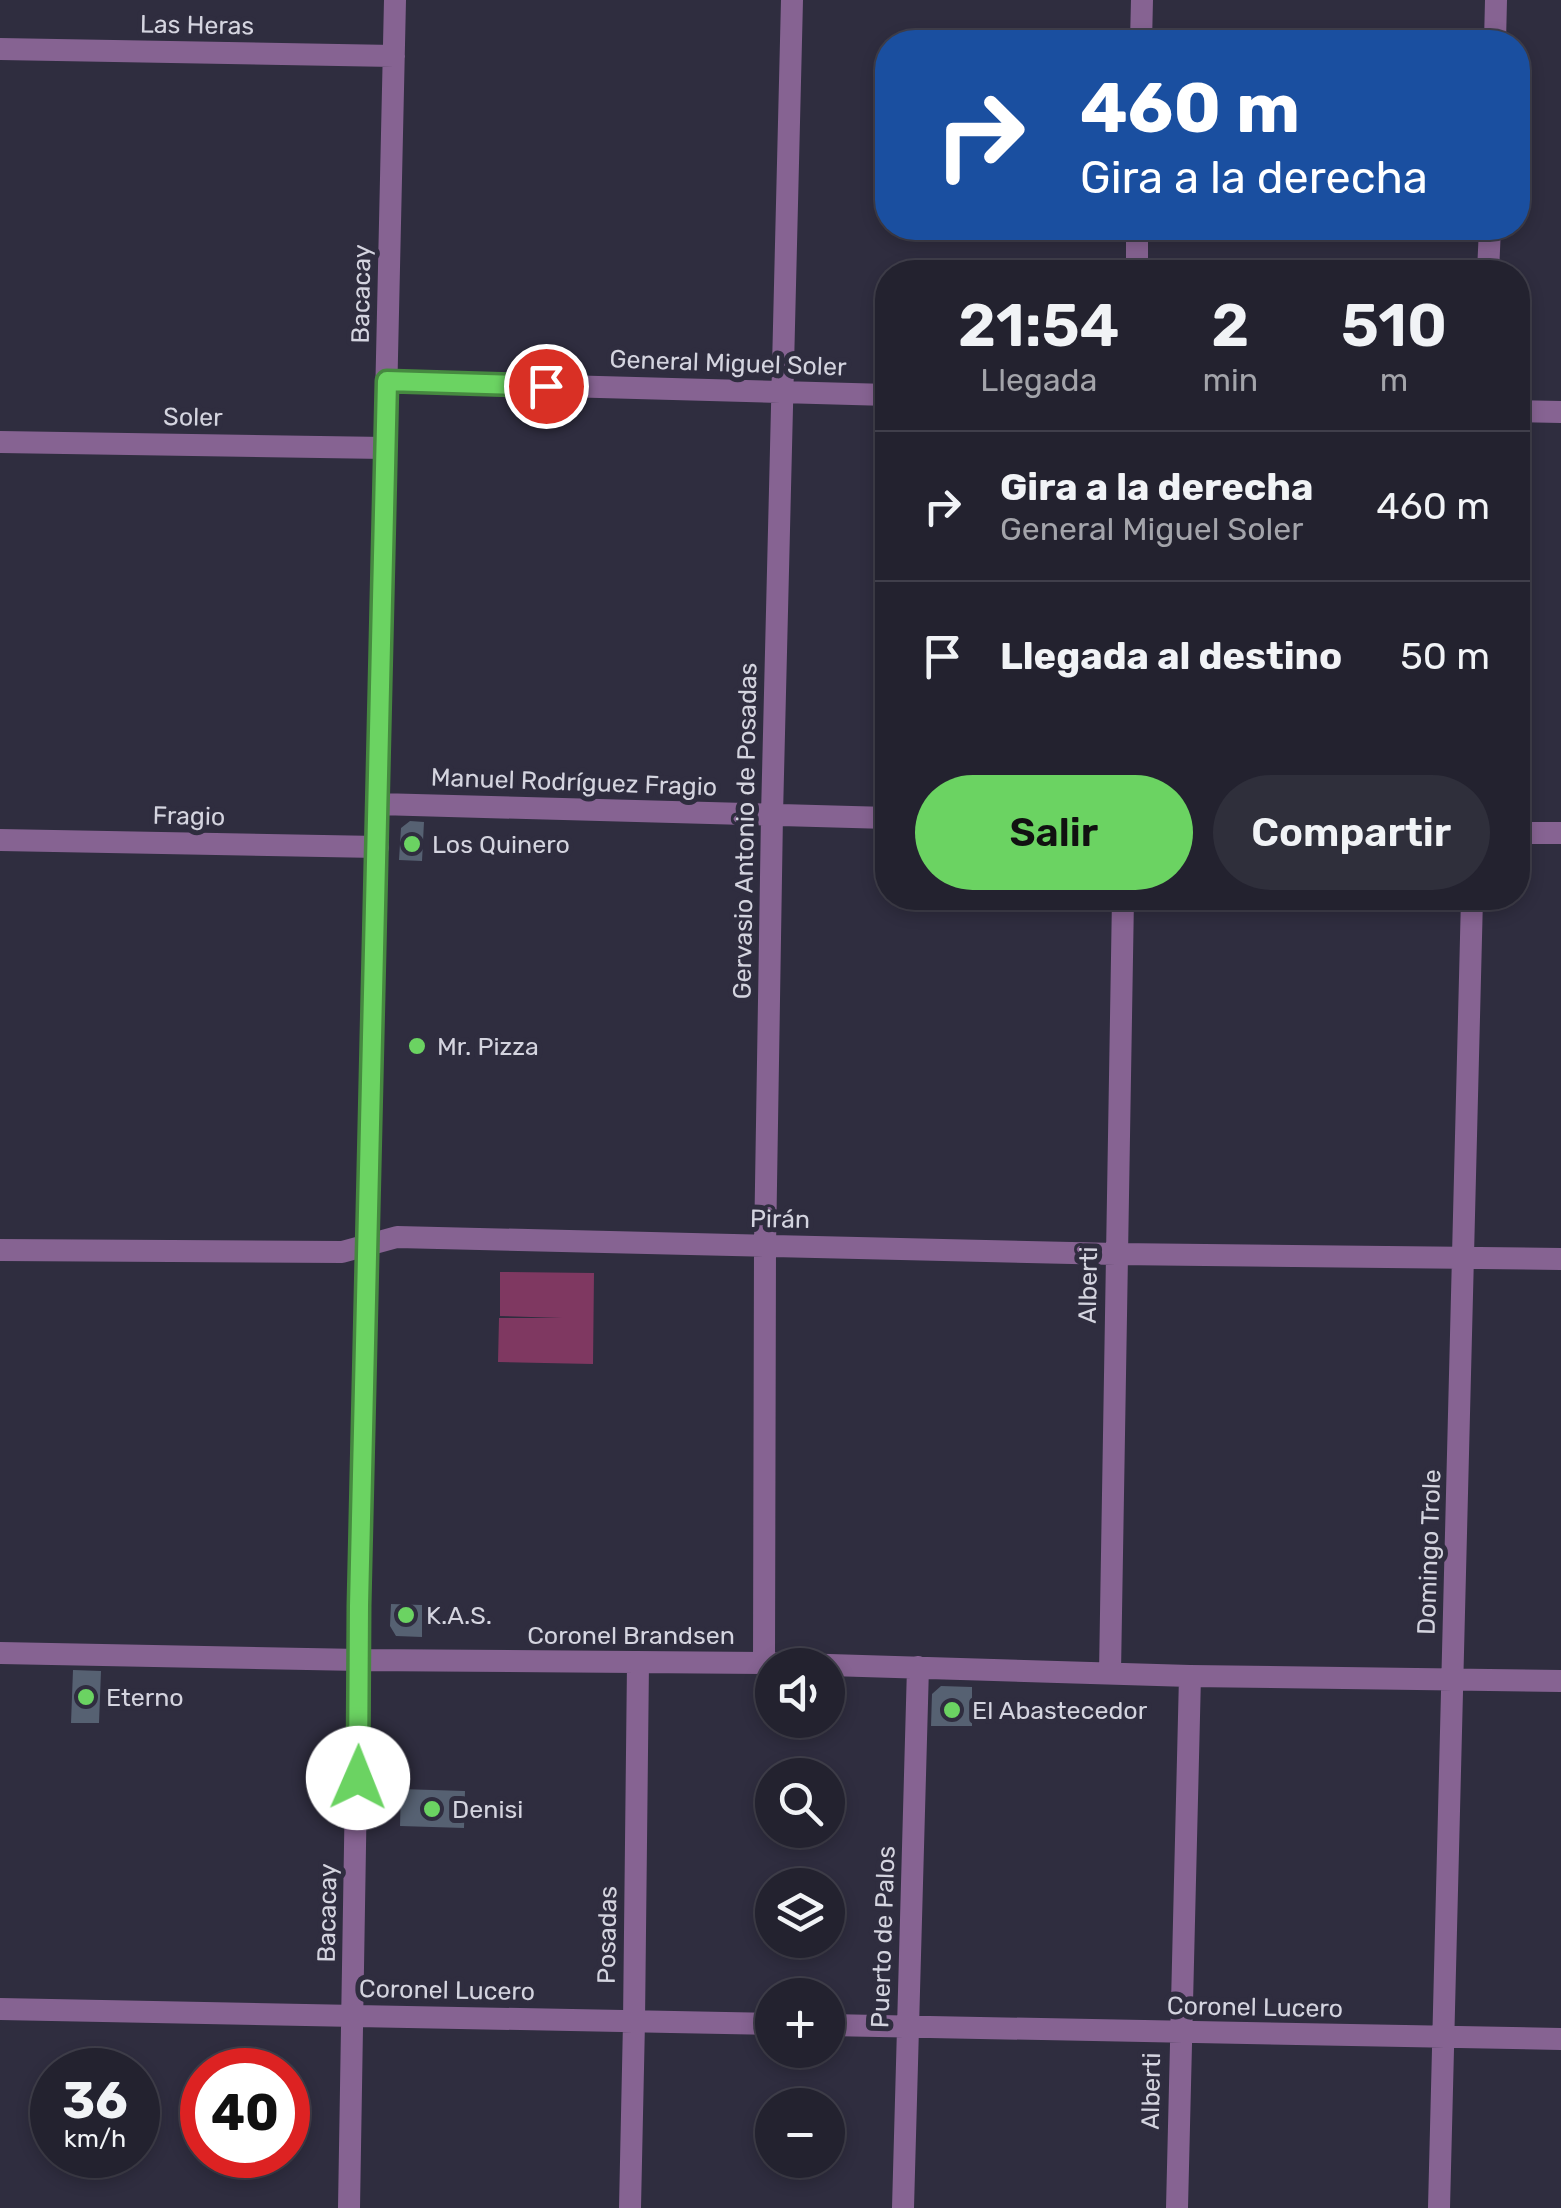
<!DOCTYPE html>
<html lang="es">
<head>
<meta charset="utf-8">
<style>
  body { margin:0; font-family:Rubik,sans-serif; background:#2f2f3b; color:#f1f3f6; height:100vh; display:flex; flex-direction:column; font-size:38px; white-space:nowrap }
  * { box-sizing:border-box; margin:0 }
  p { font-size:32px; color:#a3a4aa }
  .icon { flex:none; width:55px; height:55px; fill:none; stroke:currentColor; stroke-width:2; stroke-linecap:round; stroke-linejoin:round }
  .map { position:relative; flex:1; overflow:hidden }
  .drawer { position:absolute; left:875px; top:260px; width:655px; height:650px; display:flex; flex-direction:column; background:#23222f; border-radius:40px; box-shadow:0 5px 15px #0003,0 0 0 2px #403f4b }
  .drawer>* { flex:none }
  .banner { position:absolute; left:875px; top:30px; width:655px; height:210px; border-radius:40px; box-shadow:0 5px 15px #0003,0 0 0 2px #403f4b; background:#1a4fa0; color:#fff; overflow:hidden }
  .buttons { position:absolute; left:755px; top:1648px; display:grid; gap:20px }
  .buttons a { display:grid; place-items:center; width:90px; height:90px; border-radius:50%; background:#23222f; box-shadow:0 5px 15px #0003,0 0 0 2px #403f4b; font-size:50px }
  .speed { position:absolute; left:30px; top:2048px; display:flex; gap:20px; font-size:50px; font-weight:700; text-align:center }
  .speed>* { display:grid; place-content:center; width:130px; height:130px; border-radius:50%; background:#23222f; box-shadow:0 5px 15px #0003,0 0 0 2px #403f4b; line-height:1 }
  .speed small { font-size:25px; font-weight:400 }
  .speed .limit { border:15px solid #d22; background:#fff; color:#111 }
  .pin { position:absolute; display:grid; place-items:center; width:85px; height:85px; color:#fff; margin:-42px; border:5px solid #fff; border-radius:50%; box-shadow:0 2px 10px #0007 }
  .me { position:absolute; width:110px; margin:-55px; rotate:1deg; stroke-linejoin:round; filter:drop-shadow(0 0 8px #0008) }
  .turn { display:flex; align-items:center; gap:35px; height:210px; padding:0 40px; font-size:45px }
  .turn .icon { width:130px; height:130px; stroke-width:2.5 }
  .turn b { display:block; font-size:70px; line-height:85px }
  .eta { display:flex; justify-content:space-evenly; align-items:center; height:170px; text-align:center }
  .eta b { font-size:60px; font-weight:600; line-height:70px }
  .button { display:flex; gap:20px; margin-top:auto; padding:20px 40px }
  .button a { flex:1; height:115px; border-radius:60px; background:#6bd362; color:#111; font-size:40px; font-weight:600; line-height:115px; text-align:center }
  .button a+a { background:#2f2f3b; color:#f1f3f6 }
  ul { padding:0; list-style:none }
  li { display:flex; align-items:center; gap:30px; height:150px; padding:0 40px; border-top:2px solid #403f4b }
  li div { flex:1 }
  li b { display:block; font-size:38px }
  li em { font-style:normal }
  .map>svg:first-child { display:block }
</style>
</head>
<body>
<div class="map">
<svg width="1561" height="2208" viewBox="0 0 1561 2208">
  <rect width="100%" height="100%" fill="#2f2d3f"/>
  <path fill="#7f3861" d="M500,1272L594,1273L593,1364L498,1362L499,1318H562L500,1316Z"/>
  <path fill="#566172" d="M410,821L424,822L422,861L399,860L401,828Z
    M391,1604L422,1605V1637L396,1636L390,1626Z
    M73,1670L101,1671L99,1723H71Z
    M941,1686L972,1687V1726H931L932,1694Z
    M401,1789L465,1791L464,1828L400,1826Z"/>
  <g fill="none" stroke-linecap="round" stroke-linejoin="round">
    <path stroke="#866392" stroke-width="22" d="M1141,42L1142,0
      M1495,42L1496,0
      M0,49L394,56
      M1137,272V228
      M1488,272L1490,228
      M387,381L888,395
      M1518,411L1561,412
      M0,442L385,448
      M378,804L888,818
      M1518,833H1561
      M0,840L378,847
      M0,1250L342,1252L397,1237L1116,1254L1561,1259
      M0,1653L360,1660L764,1663L1190,1676L1561,1681
      M764,1663L765,1247L772,815L792,0
      M1110,1673L1123,898
      M0,2009L772,2024
      M828,2025L1561,2039
      M349,2208L359,1606L395,0
      M630,2208L634,2022L638,1663
      M903,2208L918,1667
      M1177,2208L1190,1676
      M1439,2208L1472,898"/>
  </g>
  <g fill="none" stroke-linecap="round" stroke-linejoin="round">
    <g stroke="#468940" stroke-width="25">
      <path id="route" d="M358,1778L359,1606L387,381L546,386"/>
    </g>
    <use href="#route" stroke="#6bd362" stroke-width="18"/>
  </g>
  <g fill="#6bd362" stroke="#2f2d3f" stroke-width="4">
    <circle cx="412" cy="844" r="10"/>
    <circle cx="417" cy="1046" r="10"/>
    <circle cx="406" cy="1615" r="10"/>
    <circle cx="86" cy="1697" r="10"/>
    <circle cx="952" cy="1710" r="10"/>
    <circle cx="432" cy="1809" r="10"/>
  </g>
  <g text-anchor="middle" dominant-baseline="central" stroke-width="10" stroke-linejoin="round" paint-order="stroke">
    <g font-size="25" fill="#d4d4df" stroke="#2f2d3f">
      <text transform="translate(197 25) rotate(1)">Las Heras</text>
      <text transform="translate(361 294) rotate(-89)">Bacacay</text>
      <text transform="translate(728 363) rotate(2)">General Miguel Soler</text>
      <text transform="translate(193 417) rotate(1)">Soler</text>
      <text transform="translate(574 782) rotate(2)">Manuel Rodríguez Fragio</text>
      <text transform="translate(189 816) rotate(1)">Fragio</text>
      <text transform="translate(745 831) rotate(-89)">Gervasio Antonio de Posadas</text>
      <text transform="translate(780 1219) rotate(1)">Pirán</text>
      <text transform="translate(1088 1285) rotate(-89)">Alberti</text>
      <text transform="translate(1429 1552) rotate(-88)">Domingo Trole</text>
      <text x="631" y="1635">Coronel Brandsen</text>
      <text transform="translate(327 1913) rotate(-89)">Bacacay</text>
      <text transform="translate(607 1935) rotate(-89)">Posadas</text>
      <text transform="translate(883 1937) rotate(-88)">Puerto de Palos</text>
      <text transform="translate(447 1990) rotate(1)">Coronel Lucero</text>
      <text transform="translate(1255 2007) rotate(1)">Coronel Lucero</text>
      <text transform="translate(1151 2091) rotate(-89)">Alberti</text>
    </g>
    <g font-size="25" fill="#d4d4df" stroke="#2f2d3f" text-anchor="start">
      <text x="432" y="844">Los Quinero</text>
      <text x="437" y="1046">Mr. Pizza</text>
      <text x="426" y="1615">K.A.S.</text>
      <text x="106" y="1697">Eterno</text>
      <text x="972" y="1710">El Abastecedor</text>
      <text x="452" y="1809">Denisi</text>
    </g>
  </g>
</svg>
<div class="buttons">
<a><svg class="icon" aria-label="sound" viewBox="0 0 24 24"><path d="M4 9h4l5-4v14l-5-4H4zM17 9q2 3 0 6"/></svg></a>
<a><svg class="icon" aria-label="search" viewBox="0 0 24 24"><circle cx="10" cy="10" r="6"/><path d="M15 15l6 6"/></svg></a>
<a><svg class="icon" aria-label="layers" viewBox="0 0 24 24"><path d="M12 4l9 5-9 5-9-5zM3 14l9 5 9-5"/></svg></a>
<a>+</a>
<a>−</a>
</div>
<div class="speed"><div>36<small>km/h</small></div><div class="limit">40</div></div>
<div class="pin" style="left:546px;top:386px;background:#d93025"><svg class="icon" aria-label="arrive" viewBox="0 0 24 24"><path d="M6 21V4h12l-3 4 3 4H6"/></svg></div>
<svg class="me" style="left:358px;top:1778px" viewBox="-20 -20 40 40"><circle r="19" fill="#fff"/><path d="M0-13L10 11 0 6-10 11z" fill="#6bd362"/></svg>
<div class="banner">
<div class="turn"><svg class="icon" aria-label="right" viewBox="0 0 24 24"><path d="M7 20v-9h11M14 6l5 5-5 5"/></svg><div><b>460 m</b>Gira a la derecha</div></div>
</div>
<section class="drawer">
<div class="eta">
<div><b>21:54</b><p>Llegada</p></div>
<div><b>2</b><p>min</p></div>
<div><b>510</b><p>m</p></div>
</div>
<ul>
<li><svg class="icon" aria-label="right" viewBox="0 0 24 24"><path d="M7 20v-9h11M14 6l5 5-5 5"/></svg><div><b>Gira a la derecha</b><p>General Miguel Soler</p></div><em>460 m</em></li>
<li><svg class="icon" aria-label="arrive" viewBox="0 0 24 24"><path d="M6 21V4h12l-3 4 3 4H6"/></svg><div><b>Llegada al destino</b></div><em>50 m</em></li>
</ul>
<div class="button"><a>Salir</a><a>Compartir</a></div>
</section>
</div>
</body>
</html>
